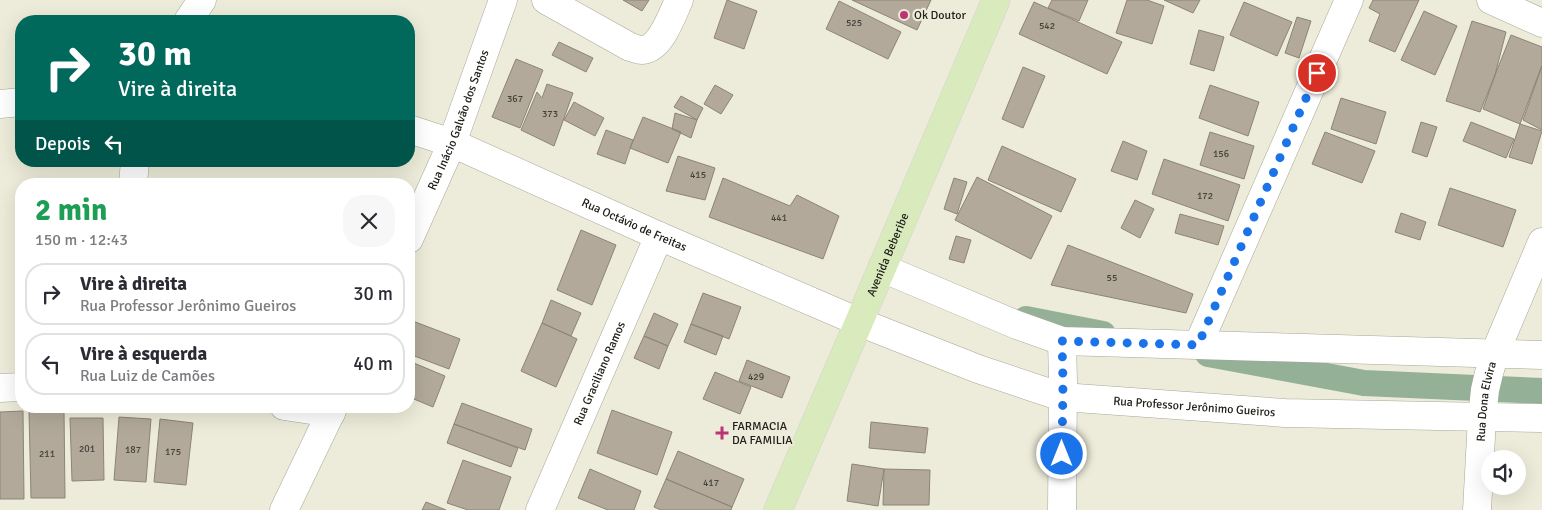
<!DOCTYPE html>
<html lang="pt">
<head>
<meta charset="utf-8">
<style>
  body { margin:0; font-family:Signika,sans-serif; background:#f7f7f7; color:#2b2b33; height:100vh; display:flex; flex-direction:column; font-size:19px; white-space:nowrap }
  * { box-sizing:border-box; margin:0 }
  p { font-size:16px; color:#7c7c81 }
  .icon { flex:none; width:28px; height:28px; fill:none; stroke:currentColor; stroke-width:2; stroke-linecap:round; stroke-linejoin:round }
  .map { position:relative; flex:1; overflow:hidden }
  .side { position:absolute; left:15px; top:178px; width:400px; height:235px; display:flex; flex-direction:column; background:#fff; border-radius:20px; box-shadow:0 5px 20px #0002 }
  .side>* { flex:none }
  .hud { position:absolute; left:15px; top:15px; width:400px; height:152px; border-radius:20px; box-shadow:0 5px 20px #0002; background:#00695c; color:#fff; overflow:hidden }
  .buttons { position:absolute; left:1481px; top:450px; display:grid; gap:10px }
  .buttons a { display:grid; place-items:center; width:45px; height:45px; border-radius:50%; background:#fff; box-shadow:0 5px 20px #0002; font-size:25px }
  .pin { position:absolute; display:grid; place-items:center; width:42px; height:42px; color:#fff; margin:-21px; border:2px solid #fff; border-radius:50%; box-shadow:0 1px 5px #0007 }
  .me { position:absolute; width:55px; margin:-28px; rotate:0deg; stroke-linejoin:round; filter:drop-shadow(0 0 4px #0008) }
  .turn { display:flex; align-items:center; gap:18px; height:105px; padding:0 20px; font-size:22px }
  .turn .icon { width:65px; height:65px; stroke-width:2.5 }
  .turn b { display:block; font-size:35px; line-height:42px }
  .then { display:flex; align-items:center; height:48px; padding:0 20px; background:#0003; gap:10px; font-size:19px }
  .round { display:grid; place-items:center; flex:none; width:52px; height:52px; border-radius:20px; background:#f7f7f7 }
  .overview { display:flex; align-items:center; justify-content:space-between; height:85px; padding:0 20px }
  h1 { font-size:30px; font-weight:700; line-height:38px; color:#1e9e55 }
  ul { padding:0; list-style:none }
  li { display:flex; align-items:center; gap:15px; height:62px; margin:0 10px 8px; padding:0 10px; border:2px solid #e1e1e2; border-radius:20px }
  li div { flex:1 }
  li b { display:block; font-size:19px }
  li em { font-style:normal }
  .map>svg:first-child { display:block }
</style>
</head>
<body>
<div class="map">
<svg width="1542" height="510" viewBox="0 0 1542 510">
  <rect width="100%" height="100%" fill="#edecda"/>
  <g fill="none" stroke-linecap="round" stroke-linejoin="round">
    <path stroke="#94b197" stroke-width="26" d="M1026,319L1103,334
      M1208,354L1364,383L1542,391"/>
  </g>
  <path fill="#b2a99b" stroke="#8c8476" d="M623,0H649L642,11Z
    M727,0L757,11L744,49L714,38Z
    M852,0H931L917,30Z
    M1052,0H1088L1079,21L1048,8Z
    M1127,0H1147L1164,6L1152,44L1116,33Z
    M1164,0H1200L1193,13Z
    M1373,0H1419L1395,52L1369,41L1380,14L1369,8Z
    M839,1L901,32L888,59L826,29Z
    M1034,2L1122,42L1107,74L1019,34Z
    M1244,2L1292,22L1277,56L1230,35Z
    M1424,11L1457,26L1435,75L1401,60Z
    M1297,17L1311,21L1299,58L1285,53Z
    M1472,21L1506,32L1495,75L1480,112L1446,101Z
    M1199,30L1224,37L1214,71L1190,64Z
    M1511,35L1542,47V65L1520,124L1483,109L1495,75Z
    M559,42L593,58L586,72L552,55Z
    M516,59L543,70L520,128L492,117Z
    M1542,66V130L1523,120Z
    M1023,67L1045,76L1023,128L1002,119Z
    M547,84L573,93L554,146L521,130L537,92L542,98Z
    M715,85L733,95L721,114L704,104Z
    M1210,85L1259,102L1248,136L1199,118Z
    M681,96L703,108L697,120L674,107Z
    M1341,98L1386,112L1376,144L1331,129Z
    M574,102L604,118L595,136L564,120Z
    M675,113L697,120L691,138L672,129Z
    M643,117L681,132L668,163L630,148Z
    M1421,122L1437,127L1427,157L1412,152Z
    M1471,122L1514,139L1506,158L1463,141Z
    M1520,124L1542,131L1532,164L1509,157Z
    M606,130L633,140L625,164L597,154Z
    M1210,132L1254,146L1244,179L1200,165Z
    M1325,132L1375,151L1362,183L1312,164Z
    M1123,141L1147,151L1137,180L1111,171Z
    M1002,146L1076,179L1061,212L988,180Z
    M678,156L715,168L705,200L666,191Z
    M1164,159L1240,185L1228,221L1152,194Z
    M977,177L1052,216L1031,259L955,220Z
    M723,178L790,206L797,195L839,216L823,259L709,217Z
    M954,178L967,182L957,214L944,209Z
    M1450,188L1516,210L1503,247L1438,225Z
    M1135,200L1154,209L1140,238L1121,228Z
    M1401,213L1426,222L1420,240L1395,232Z
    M1180,214L1224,226L1218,245L1175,233Z
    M581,230L616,245L592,305L557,290Z
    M956,236L971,240L964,263L949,259Z
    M1068,245L1193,294L1186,313L1051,285Z
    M703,293L741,307L729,339L691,324Z
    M551,300L581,313L571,336L542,323Z
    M654,313L678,324L668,346L644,336Z
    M410,320L460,339L449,369L409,354V324Z
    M542,323L577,339L556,387L521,371Z
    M691,324L723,336L716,355L684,342Z
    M644,336L668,346L659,369L634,358Z
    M747,360L790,377L782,398L739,381Z
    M409,361L445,376L433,407L409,397Z
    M715,372L751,387L740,414L703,399Z
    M462,403L532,429L525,450L454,424Z
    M612,410L672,432L657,475L597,453Z
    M23,411L24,499H0V412Z
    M29,411H64L65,498H31Z
    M119,417L151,419L146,482L114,480Z
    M70,418H103L104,480L72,481Z
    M160,419L193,423L186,485L154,482Z
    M871,422L928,428L925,453L869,448Z
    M454,424L518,448L511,467L447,443Z
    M678,451L744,479L732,507L666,479Z
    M463,460L511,477L499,510H468L447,503Z
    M852,464L884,469L878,506L847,501Z
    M590,469L641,491L634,510H608L578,498Z
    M884,469L930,470L929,505H883Z
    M666,479L732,507L731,510H661L654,507Z
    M426,502L446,510H422Z"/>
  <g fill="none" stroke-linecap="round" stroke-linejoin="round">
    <g stroke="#a8a797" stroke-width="29">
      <g id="street">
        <path d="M546,0L630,47C634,48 638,50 642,50C661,49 672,15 679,0"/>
        <path d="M1491,0L1542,23"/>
        <path d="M188,21L202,0"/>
        <path d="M0,104L21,102"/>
        <path id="s1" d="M409,129L452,143L659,236L859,322L978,369L1062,397L1285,413L1542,418"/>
        <path d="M133,184L135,161"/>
        <path id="s2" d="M409,239L452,143L503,0"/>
        <path d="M1198,345L1349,0"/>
        <path d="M0,388L21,387"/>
        <path d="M284,406L331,413"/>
        <path d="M284,510L334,406"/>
        <path id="s3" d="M540,510L659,236"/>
        <path d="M1062,510L1063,382L1062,341"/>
        <path id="s4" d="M1477,510L1482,418L1485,390L1489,373L1495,353L1542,242"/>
      </g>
    </g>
    <g stroke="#a8a797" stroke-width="29">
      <path id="secondary" d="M882,268L1017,325L1062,341L1542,355"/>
    </g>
    <g stroke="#d3d2d1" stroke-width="29">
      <g id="primary">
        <path id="s5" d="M778,510L859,322L996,0"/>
      </g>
    </g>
    <use href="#street" stroke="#fff" stroke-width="28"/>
    <use href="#secondary" stroke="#fff" stroke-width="28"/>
    <use href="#primary" stroke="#d9ebbc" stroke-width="28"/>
  </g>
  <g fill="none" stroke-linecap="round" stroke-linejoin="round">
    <path stroke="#1a73e8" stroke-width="9" stroke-dasharray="0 16.2" d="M1062,454L1063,382L1062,341L1198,345L1317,73"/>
  </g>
  <g fill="#bb3474" stroke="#edecda" stroke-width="2">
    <circle cx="904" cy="15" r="5"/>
    <path d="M719.5 425.5h5v5h5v5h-5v5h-5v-5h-5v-5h5z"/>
  </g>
  <g text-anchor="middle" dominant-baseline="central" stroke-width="4.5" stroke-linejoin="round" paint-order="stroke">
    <g font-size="10" fill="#45423a">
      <text x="854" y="23">525</text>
      <text x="1047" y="26">542</text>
      <text x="515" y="99">367</text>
      <text x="550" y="114">373</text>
      <text x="1221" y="154">156</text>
      <text x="698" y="175">415</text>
      <text x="1205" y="196">172</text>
      <text x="779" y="218">441</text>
      <text x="1112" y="278">55</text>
      <text x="756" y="377">429</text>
      <text x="87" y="449">201</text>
      <text x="133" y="450">187</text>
      <text x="173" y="452">175</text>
      <text x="47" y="454">211</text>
      <text x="711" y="483">417</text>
    </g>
    <g font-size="12" fill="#21201a" stroke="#edecda" text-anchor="start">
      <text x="914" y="15">Ok Doutor</text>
      <text x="732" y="426">FARMACIA<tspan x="732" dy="14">DA FAMILIA</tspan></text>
    </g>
    <g font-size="12" fill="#21201a" stroke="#edecda">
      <text stroke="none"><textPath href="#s2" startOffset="129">Rua Inácio Galvão dos Santos</textPath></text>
      <text stroke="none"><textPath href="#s1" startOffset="245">Rua Octávio de Freitas</textPath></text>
      <text stroke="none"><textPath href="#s5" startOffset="278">Avenida Beberibe</textPath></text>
      <text stroke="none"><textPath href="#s3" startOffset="149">Rua Graciliano Ramos</textPath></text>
      <text stroke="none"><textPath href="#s4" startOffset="109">Rua Dona Elvira</textPath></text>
      <text stroke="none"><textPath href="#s1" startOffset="839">Rua Professor Jerônimo Gueiros</textPath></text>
    </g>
  </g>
</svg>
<div class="buttons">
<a><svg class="icon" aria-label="sound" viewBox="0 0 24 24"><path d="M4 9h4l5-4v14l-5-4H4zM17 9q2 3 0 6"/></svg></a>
</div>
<div class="pin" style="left:1317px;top:73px;background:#d93025"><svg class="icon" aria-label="arrive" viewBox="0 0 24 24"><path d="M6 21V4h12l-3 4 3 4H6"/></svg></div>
<svg class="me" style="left:1062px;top:454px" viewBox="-20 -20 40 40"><circle r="17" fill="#1a73e8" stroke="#fff" stroke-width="3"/><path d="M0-11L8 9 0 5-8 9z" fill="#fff"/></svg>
<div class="hud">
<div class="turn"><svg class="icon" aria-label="right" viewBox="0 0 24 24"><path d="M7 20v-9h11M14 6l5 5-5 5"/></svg><div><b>30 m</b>Vire à direita</div></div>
<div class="then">Depois<svg class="icon" aria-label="left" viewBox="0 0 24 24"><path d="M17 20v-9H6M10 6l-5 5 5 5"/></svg></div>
</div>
<section class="side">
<div class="overview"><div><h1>2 min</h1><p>150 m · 12:43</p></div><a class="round"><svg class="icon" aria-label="close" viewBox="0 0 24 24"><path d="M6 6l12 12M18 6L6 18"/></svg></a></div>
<ul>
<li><svg class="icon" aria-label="right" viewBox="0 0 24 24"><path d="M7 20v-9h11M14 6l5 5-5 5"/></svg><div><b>Vire à direita</b><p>Rua Professor Jerônimo Gueiros</p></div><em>30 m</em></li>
<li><svg class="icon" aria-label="left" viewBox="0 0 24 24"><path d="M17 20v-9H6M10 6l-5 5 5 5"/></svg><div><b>Vire à esquerda</b><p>Rua Luiz de Camões</p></div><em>40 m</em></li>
</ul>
</section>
</div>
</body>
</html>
